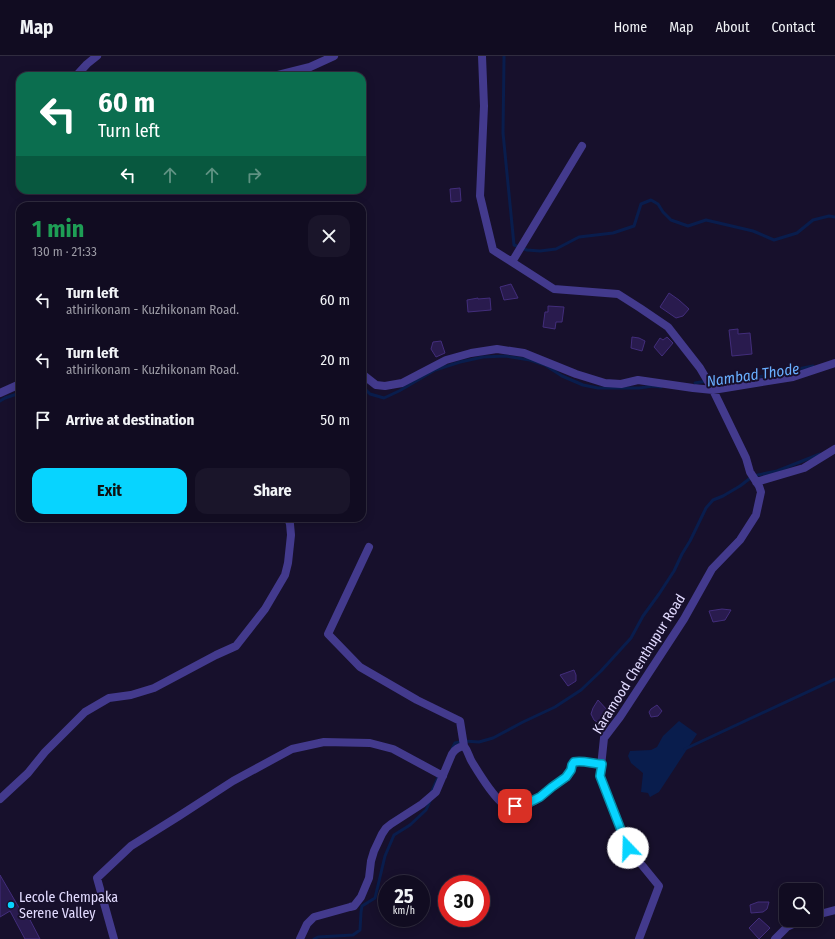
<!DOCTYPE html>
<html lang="en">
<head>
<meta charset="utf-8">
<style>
  body { margin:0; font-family:"Fira Sans Condensed",sans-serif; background:#1a152a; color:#f1f3f6; height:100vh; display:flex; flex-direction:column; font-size:15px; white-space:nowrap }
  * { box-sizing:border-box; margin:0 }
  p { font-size:13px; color:#9c9ba5 }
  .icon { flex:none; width:22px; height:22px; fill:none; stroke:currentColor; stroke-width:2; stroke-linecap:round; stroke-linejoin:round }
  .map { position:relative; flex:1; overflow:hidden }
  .details { position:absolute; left:16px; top:146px; width:350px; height:320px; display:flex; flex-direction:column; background:#110c21; border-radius:12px; box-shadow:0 2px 10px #0003,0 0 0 1px #302c3f }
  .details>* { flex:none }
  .top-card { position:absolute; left:16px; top:16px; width:350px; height:122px; border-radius:12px; box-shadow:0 2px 10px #0003,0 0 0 1px #302c3f; background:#0b6e4f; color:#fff; overflow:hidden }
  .controls { position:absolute; left:779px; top:827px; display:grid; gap:8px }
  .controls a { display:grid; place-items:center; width:44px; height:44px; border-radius:8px; background:#110c21; box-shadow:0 2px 10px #0003,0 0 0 1px #302c3f; font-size:20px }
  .speed { position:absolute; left:378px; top:819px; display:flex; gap:8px; font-size:20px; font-weight:700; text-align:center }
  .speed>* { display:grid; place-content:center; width:52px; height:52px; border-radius:50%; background:#110c21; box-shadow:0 2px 10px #0003,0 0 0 1px #302c3f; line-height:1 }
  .speed small { font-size:10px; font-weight:400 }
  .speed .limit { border:6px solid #d22; background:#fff; color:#111 }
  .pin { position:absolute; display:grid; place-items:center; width:34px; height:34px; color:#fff; margin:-17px; border-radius:8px; box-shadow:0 2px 6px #0006 }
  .me { position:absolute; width:44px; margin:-22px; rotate:339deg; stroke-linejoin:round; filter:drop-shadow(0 0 3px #0008) }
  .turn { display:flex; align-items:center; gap:14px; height:84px; padding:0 16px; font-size:18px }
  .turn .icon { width:52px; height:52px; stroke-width:2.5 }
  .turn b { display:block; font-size:28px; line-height:34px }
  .lanes { display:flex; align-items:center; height:38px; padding:0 16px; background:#0003; justify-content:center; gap:20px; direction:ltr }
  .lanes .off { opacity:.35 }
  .round { display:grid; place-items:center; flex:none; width:42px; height:42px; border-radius:12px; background:#1a152a }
  .overview { display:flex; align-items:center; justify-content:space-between; height:68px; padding:0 16px }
  h1 { font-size:24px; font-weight:700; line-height:30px; color:#1e9e55 }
  .action { display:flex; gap:8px; margin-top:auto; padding:8px 16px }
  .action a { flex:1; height:46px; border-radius:12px; background:#07d4ff; color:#111; font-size:16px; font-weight:700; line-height:46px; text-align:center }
  .action a+a { background:#1a152a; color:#f1f3f6 }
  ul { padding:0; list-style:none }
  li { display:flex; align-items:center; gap:12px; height:60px; padding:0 16px }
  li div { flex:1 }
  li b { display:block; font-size:15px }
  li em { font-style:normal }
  header { display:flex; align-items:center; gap:24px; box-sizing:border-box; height:56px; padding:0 20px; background:#110c21; border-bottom:1px solid #302c3f }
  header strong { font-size:19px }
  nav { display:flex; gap:22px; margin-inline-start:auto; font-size:14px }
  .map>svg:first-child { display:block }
</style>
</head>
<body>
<header>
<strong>Map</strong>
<nav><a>Home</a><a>Map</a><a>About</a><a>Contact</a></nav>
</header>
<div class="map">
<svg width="835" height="883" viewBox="0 0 835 883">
  <rect width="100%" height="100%" fill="#17102c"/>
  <path fill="#091d4d" d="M679,665L697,678L659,736L650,741L648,737L641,736L643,717L631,707L628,700L630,695L651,694L657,691L663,680Z"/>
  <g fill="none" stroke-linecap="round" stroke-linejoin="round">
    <path stroke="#091d4d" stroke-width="3" d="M504,0V3L503,77L514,189L527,194L540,195L556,193L579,181L613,177L634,170L641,148L651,144L658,148L663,156L671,164L688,170L706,164L753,175L774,184L797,177L813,164L829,160L835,161
      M695,327L736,320L758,321L813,310
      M362,330L370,338L384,342L399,335L435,314L460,306L483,301L505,300L530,304L545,309L562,320L583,329L598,332H639L653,330L661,331
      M0,345L5,342L20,337
      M452,693L455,687L464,685L479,686L493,682L523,666L555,651L581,634L601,615L631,582L643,560L659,538L674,515L682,498L690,485L706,452L713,444L723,440L740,430L753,420L777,415L820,398
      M685,693L835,623
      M431,738L432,735L439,719
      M314,883L318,881L353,879L360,874L361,856L362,850L375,842L385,800L394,779L410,769L426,754L431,743"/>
  </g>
  <path fill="#291b4e" stroke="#422d7b" d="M460,132L461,145L451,146L450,133Z
    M511,228L518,242L504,244L500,231Z
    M669,237L679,244L689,253L683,260L676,262L660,251Z
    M478,242V243L490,242L491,254L468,256L467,244Z
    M548,250L564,251L562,266H556L555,273L543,271L545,256H548Z
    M738,273V278L750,277L752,298L732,300L729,274Z
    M632,281L639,282L645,285L642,295L631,292Z
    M667,281L673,287L662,300L654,291L660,282L663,284Z
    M441,285L445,297L436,301L431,293L433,286Z
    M722,553L731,554L725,564L713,566L709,555Z
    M574,614L576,619V625L568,630L560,619Z
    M598,644L608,655L607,660L604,664L600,668L594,664L591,658L593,652Z
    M657,649L662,655L658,660L651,661L649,656L651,653Z
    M0,819L25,862L28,860L40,883H25L10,855L0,861Z
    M758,846H769L767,853L763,856L751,857L750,849Z
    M759,862L770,872L759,883L749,872Z"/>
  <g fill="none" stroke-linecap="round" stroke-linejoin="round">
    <path stroke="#433a8d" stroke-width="8" d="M482,0L484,50L480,140L493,194L554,233L618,238L640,252L668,271L700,312L713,334L746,402L750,416L759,430L761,436L756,459L740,484L712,513L684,563L620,661L604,682L600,720L628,792L659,830L639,883
      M76,20L87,8L97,0
      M274,20L310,11L334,0
      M512,206L582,90
      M362,318L376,329L385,330L402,327L446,304L471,297L497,293L524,297L576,318L605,327L621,328L638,324L693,332L713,334L793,321L835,307
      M0,337L20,328
      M756,426L804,412L835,393
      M369,491L328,578L360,611L417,644L460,665L464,690
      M0,743L28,717L45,696L85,656L109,642L131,639L154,632L216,599L236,590L265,553L285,519L288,507L291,479L290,468L288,462
      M816,859L835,854
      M114,883L97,822L131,790L179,760L233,725L292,693L324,686L370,687L393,693L443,720
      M300,883L307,868L314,861L350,851L354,850L361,841L369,822L371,805L374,795L382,778L386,772L391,768L422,748L436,736L452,698C455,693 458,691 464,690C468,695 469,701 472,706C480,719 490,736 501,746C511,754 530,749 539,742C544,739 548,734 553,730C557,727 564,724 568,720C571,715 571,710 574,706C583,704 593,708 602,708
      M775,883L787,871L802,864"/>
  </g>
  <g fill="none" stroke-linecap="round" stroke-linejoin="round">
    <g stroke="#058aa6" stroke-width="10">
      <path id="route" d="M515,750L530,746L540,741L552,731L566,721L571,714L572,709L574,706C583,704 593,708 602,708L600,720L628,792"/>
    </g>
    <use href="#route" stroke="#07d4ff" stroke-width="7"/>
  </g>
  <circle fill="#07d4ff" stroke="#17102c" stroke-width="1.5" cx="11" cy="849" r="4"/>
  <g text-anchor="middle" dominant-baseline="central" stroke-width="4" stroke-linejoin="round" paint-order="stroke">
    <g font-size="14" fill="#e2dbff" stroke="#17102c">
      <text transform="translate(639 608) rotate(-58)">Karamood Chenthupur Road</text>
    </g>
    <g font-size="14" fill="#e2dbff" stroke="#17102c" text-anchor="start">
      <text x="19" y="841">Lecole Chempaka<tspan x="19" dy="16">Serene Valley</tspan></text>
    </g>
    <g font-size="15" font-style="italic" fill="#69afff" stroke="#17102c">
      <text transform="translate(753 319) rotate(-8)">Nambad Thode</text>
    </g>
  </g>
</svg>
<div class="controls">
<a><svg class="icon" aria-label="search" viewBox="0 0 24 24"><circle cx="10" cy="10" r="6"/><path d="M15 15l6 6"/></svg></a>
</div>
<div class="speed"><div>25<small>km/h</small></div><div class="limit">30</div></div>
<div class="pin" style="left:515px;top:750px;background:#d93025"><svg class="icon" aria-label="arrive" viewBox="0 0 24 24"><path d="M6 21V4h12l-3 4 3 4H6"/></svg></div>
<svg class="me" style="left:628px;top:792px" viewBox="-20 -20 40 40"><circle r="19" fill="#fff"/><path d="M0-13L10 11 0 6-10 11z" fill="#07d4ff"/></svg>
<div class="top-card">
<div class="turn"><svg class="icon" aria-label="left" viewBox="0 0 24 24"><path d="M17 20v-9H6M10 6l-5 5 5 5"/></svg><div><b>60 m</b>Turn left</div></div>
<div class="lanes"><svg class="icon" aria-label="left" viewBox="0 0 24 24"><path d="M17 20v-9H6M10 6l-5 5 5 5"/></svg><svg class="icon off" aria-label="ahead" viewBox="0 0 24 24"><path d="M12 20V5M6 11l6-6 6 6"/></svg><svg class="icon off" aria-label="ahead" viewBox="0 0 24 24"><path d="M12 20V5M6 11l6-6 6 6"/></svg><svg class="icon off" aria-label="right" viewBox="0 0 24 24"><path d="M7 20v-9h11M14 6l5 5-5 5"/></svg></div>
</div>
<section class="details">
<div class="overview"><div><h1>1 min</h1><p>130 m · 21:33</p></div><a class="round"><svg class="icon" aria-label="close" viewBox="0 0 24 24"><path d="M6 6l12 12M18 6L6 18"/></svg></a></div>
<ul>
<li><svg class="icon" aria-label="left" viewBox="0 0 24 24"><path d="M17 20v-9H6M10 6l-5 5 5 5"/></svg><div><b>Turn left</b><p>athirikonam - Kuzhikonam Road.</p></div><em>60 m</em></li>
<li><svg class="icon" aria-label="left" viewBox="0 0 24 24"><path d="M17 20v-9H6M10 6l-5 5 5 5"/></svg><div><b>Turn left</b><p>athirikonam - Kuzhikonam Road.</p></div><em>20 m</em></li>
<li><svg class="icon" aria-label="arrive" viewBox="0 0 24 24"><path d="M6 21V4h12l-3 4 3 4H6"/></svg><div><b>Arrive at destination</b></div><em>50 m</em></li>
</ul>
<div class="action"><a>Exit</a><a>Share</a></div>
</section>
</div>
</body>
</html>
